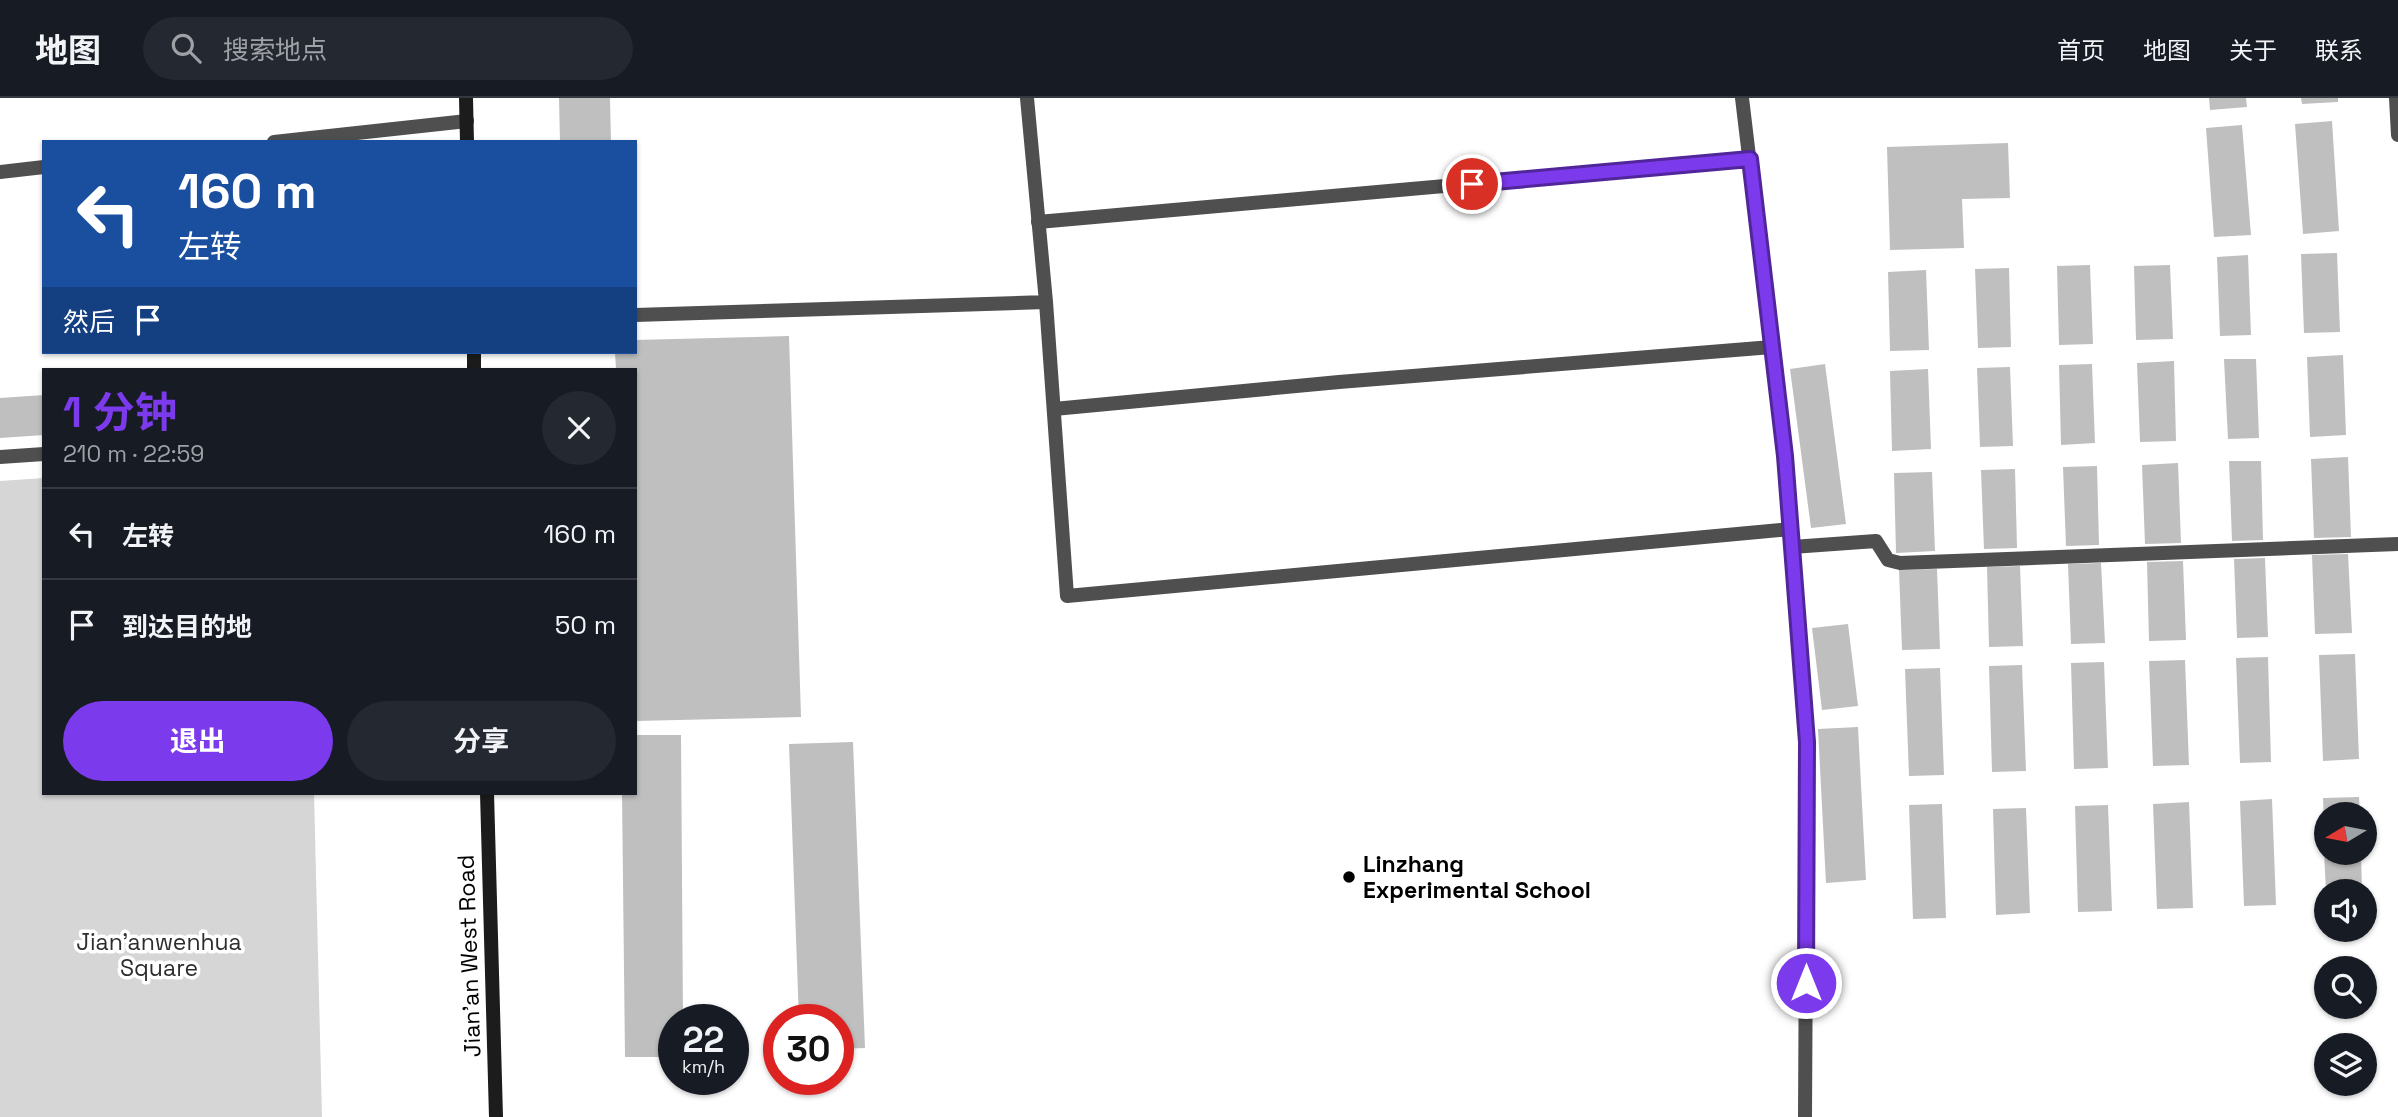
<!DOCTYPE html>
<html lang="zh">
<head>
<meta charset="utf-8">
<style>
  body { margin:0; font-family:"Space Grotesk","Noto Sans SC",sans-serif; background:#242831; color:#f1f3f6; height:100vh; display:flex; flex-direction:column; font-size:26px; white-space:nowrap }
  * { box-sizing:border-box; margin:0 }
  p { font-size:23px; color:#9ea1a6 }
  .icon { flex:none; width:38px; height:38px; fill:none; stroke:currentColor; stroke-width:2; stroke-linecap:round; stroke-linejoin:round }
  .map { position:relative; flex:1; overflow:hidden }
  .sheet { position:absolute; left:42px; top:270px; width:595px; height:427px; display:flex; flex-direction:column; background:#171b24; border-radius:0px; box-shadow:0 2px 5px #0004 }
  .sheet>* { flex:none }
  .top-card { position:absolute; left:42px; top:42px; width:595px; height:214px; border-radius:0px; box-shadow:0 2px 5px #0004; background:#1a4fa0; color:#fff; overflow:hidden }
  .needle { width:46px; rotate:260deg }
  .fabs { position:absolute; left:2314px; top:704px; display:grid; gap:14px }
  .fabs a { display:grid; place-items:center; width:63px; height:63px; border-radius:50%; background:#171b24; box-shadow:0 2px 5px #0004; font-size:35px }
  .speed { position:absolute; left:658px; top:906px; display:flex; gap:14px; font-size:35px; font-weight:700; text-align:center }
  .speed>* { display:grid; place-content:center; width:91px; height:91px; border-radius:50%; background:#171b24; box-shadow:0 2px 5px #0004; line-height:1 }
  .speed small { font-size:18px; font-weight:400 }
  .speed .limit { border:10px solid #d22; background:#fff; color:#111 }
  .pin { position:absolute; display:grid; place-items:center; width:60px; height:60px; color:#fff; margin:-30px; border:4px solid #fff; border-radius:50%; box-shadow:0 2px 7px #0007 }
  .me { position:absolute; width:77px; margin:-38px; rotate:0deg; stroke-linejoin:round; filter:drop-shadow(0 0 5px #0008) }
  .turn { display:flex; align-items:center; gap:24px; height:147px; padding:0 21px; font-size:32px }
  .turn .icon { width:91px; height:91px; stroke-width:2.5 }
  .turn b { display:block; font-size:49px; line-height:60px }
  .then { display:flex; align-items:center; height:66px; padding:0 21px; background:#0003; gap:14px; font-size:26px }
  .round { display:grid; place-items:center; flex:none; width:74px; height:74px; border-radius:37px; background:#242831 }
  .overview { display:flex; align-items:center; justify-content:space-between; height:119px; padding:0 21px }
  h1 { font-size:42px; font-weight:700; line-height:52px; color:#7c3aed }
  .cta { display:flex; gap:14px; margin-top:auto; padding:14px 21px }
  .cta a { flex:1; height:80px; border-radius:42px; background:#7c3aed; color:#fff; font-size:28px; font-weight:700; line-height:80px; text-align:center }
  .cta a+a { background:#242831; color:#f1f3f6 }
  ul { padding:0; list-style:none }
  li { display:flex; align-items:center; gap:21px; height:91px; padding:0 21px; border-top:2px solid #363941 }
  li div { flex:1 }
  li b { display:block; font-size:26px }
  li em { font-style:normal }
  header { display:flex; align-items:center; gap:42px; box-sizing:border-box; height:98px; padding:0 35px; background:#171b24; border-bottom:2px solid #363941 }
  header strong { font-size:33px }
  nav { display:flex; gap:38px; margin-inline-start:auto; font-size:24px }
  .search { width:490px; height:63px; background:#242831; display:flex; align-items:center; gap:18px; box-sizing:border-box; padding:0 24px; border-radius:38px; color:#9ea1a6; font-size:26px }
  .map>svg:first-child { display:block }
</style>
</head>
<body>
<header>
<strong>地图</strong>
<div class="search"><svg class="icon" aria-label="search" viewBox="0 0 24 24"><circle cx="10" cy="10" r="6"/><path d="M15 15l6 6"/></svg>搜索地点</div>
<nav><a>首页</a><a>地图</a><a>关于</a><a>联系</a></nav>
</header>
<div class="map">
<svg width="2398" height="1019" viewBox="0 0 2398 1019">
  <rect width="100%" height="100%" fill="#fff"/>
  <path fill="#d6d6d6" d="M44,380V695H314L322,1019H0V383Z"/>
  <path fill="#bfbfbf" d="M559,0H610L611,44H560Z
    M2209,0H2246L2247,9L2210,12Z
    M2301,0H2338V4L2302,6Z
    M2332,23L2339,133L2303,136L2295,26Z
    M2242,27L2251,137L2214,139L2206,30Z
    M2008,45L2010,100L1962,101L1964,150L1890,152L1887,49Z
    M2337,155L2340,234L2304,235L2301,156Z
    M2248,157L2251,237L2220,238L2217,159Z
    M2090,167L2093,246L2059,247L2057,168Z
    M2170,167L2173,241L2136,242L2134,168Z
    M2009,170L2011,249L1978,250L1975,171Z
    M1926,172L1929,252L1890,253L1888,174Z
    M789,238L801,619L635,623V271H616L615,254H635V242Z
    M2343,257L2346,337L2310,339L2307,259Z
    M2224,261H2256L2259,340L2228,341Z
    M2174,263L2176,343L2140,344L2137,265Z
    M1825,266L1846,426L1811,430L1790,271Z
    M2092,266L2095,345L2061,347L2059,267Z
    M2010,269L2013,348L1980,349L1977,270Z
    M1928,271L1931,351L1892,353L1890,273Z
    M44,297V337L0,340V300Z
    M2348,359L2351,439L2314,440L2311,361Z
    M2229,363H2261L2263,442L2232,443Z
    M2178,365L2181,445L2145,446L2142,367Z
    M2097,368L2099,447L2066,448L2063,369Z
    M2015,371L2017,450L1984,451L1981,372Z
    M1932,374L1935,453L1896,455L1894,375Z
    M2348,456L2352,535L2315,536L2312,457Z
    M2265,460L2268,539L2237,540L2234,461Z
    M2183,463L2186,542L2149,543L2147,464Z
    M2101,465L2105,545L2071,546L2068,466Z
    M2020,468L2023,548L1989,549L1987,469Z
    M1937,471L1940,551L1902,552L1899,472Z
    M1848,526L1858,608L1822,612L1812,530Z
    M2355,556L2359,661L2323,663L2319,557Z
    M2268,559L2271,664L2240,665L2236,560Z
    M2185,562L2189,667L2153,668L2149,563Z
    M2104,564L2108,670L2074,671L2071,565Z
    M2022,567L2026,673L1992,674L1989,568Z
    M1940,570L1944,677L1909,678L1905,571Z
    M1858,629L1866,782L1826,785L1818,631Z
    M635,637H681L683,922H674V959H625L622,695H635Z
    M853,644L865,950L838,951V922H799L789,646Z
    M2359,699L2360,716H2326V727H2324L2323,700Z
    M2272,701L2276,807L2244,808L2240,703Z
    M2189,704L2193,810L2157,811L2153,706Z
    M1942,706L1946,820L1913,821L1909,707Z
    M2108,707L2112,813L2078,814L2075,708Z
    M2026,710L2030,815L1996,817L1993,711Z
    M2324,754H2361L2362,793H2326Z"/>
  <g fill="none" stroke-linecap="round" stroke-linejoin="round">
    <path stroke="#4f4f4f" stroke-width="14" d="M2396,0L2398,37
      M274,44L467,23
      M0,74L44,69
      M1038,124L1750,61
      M1054,311L1339,284L1772,249
      M0,359L44,356
      M1792,449L1876,443L1888,462L1900,465L2398,446"/>
    <path stroke="#4f4f4f" stroke-width="14" d="M1027,0L1046,204L1067,498L1791,431
      M1742,0L1785,358L1807,644L1805,1019
      M635,217L1046,204"/>
    <path stroke="#1c1c1c" stroke-width="14" d="M466,0L467,44
      M474,254V271
      M487,695L496,1019"/>
  </g>
  <g fill="none" stroke-linecap="round" stroke-linejoin="round">
    <g stroke="#51269a" stroke-width="18">
      <path id="route" d="M1472,86L1750,61L1785,358L1807,644L1806,885"/>
    </g>
    <use href="#route" stroke="#7c3aed" stroke-width="12"/>
  </g>
  <circle fill="#000" stroke="#fff" stroke-width="2.5" cx="1349" cy="779" r="7"/>
  <g text-anchor="middle" dominant-baseline="central" stroke-width="7" stroke-linejoin="round" paint-order="stroke">
    <g font-size="23" font-weight="bold" fill="#000" stroke="#fff" text-anchor="start">
      <text x="1363" y="766">Linzhang<tspan x="1363" dy="26">Experimental School</tspan></text>
    </g>
    <g font-size="23" fill="#2d2d2d" stroke="#fff">
      <text x="159" y="844">Jian'anwenhua<tspan x="159" dy="26">Square</tspan></text>
    </g>
    <g font-size="23" fill="#000" stroke="#fff">
      <text transform="translate(469 858) rotate(-92)">Jian'an West Road</text>
    </g>
  </g>
</svg>
<div class="fabs">
<a><svg class="needle" viewBox="-14 -14 28 28"><path d="M0-13l5 13h-10z" fill="#e53935"/><path d="M0 13l5-13h-10z" fill="#9ea1a6"/></svg></a>
<a><svg class="icon" aria-label="sound" viewBox="0 0 24 24"><path d="M4 9h4l5-4v14l-5-4H4zM17 9q2 3 0 6"/></svg></a>
<a><svg class="icon" aria-label="search" viewBox="0 0 24 24"><circle cx="10" cy="10" r="6"/><path d="M15 15l6 6"/></svg></a>
<a><svg class="icon" aria-label="layers" viewBox="0 0 24 24"><path d="M12 4l9 5-9 5-9-5zM3 14l9 5 9-5"/></svg></a>
</div>
<div class="speed"><div>22<small>km/h</small></div><div class="limit">30</div></div>
<div class="pin" style="left:1472px;top:86px;background:#d93025"><svg class="icon" aria-label="arrive" viewBox="0 0 24 24"><path d="M6 21V4h12l-3 4 3 4H6"/></svg></div>
<svg class="me" style="left:1806px;top:885px" viewBox="-20 -20 40 40"><circle r="17" fill="#7c3aed" stroke="#fff" stroke-width="3"/><path d="M0-11L8 9 0 5-8 9z" fill="#fff"/></svg>
<div class="top-card">
<div class="turn"><svg class="icon" aria-label="left" viewBox="0 0 24 24"><path d="M17 20v-9H6M10 6l-5 5 5 5"/></svg><div><b>160 m</b>左转</div></div>
<div class="then">然后<svg class="icon" aria-label="arrive" viewBox="0 0 24 24"><path d="M6 21V4h12l-3 4 3 4H6"/></svg></div>
</div>
<section class="sheet">
<div class="overview"><div><h1>1 分钟</h1><p>210 m · 22:59</p></div><a class="round"><svg class="icon" aria-label="close" viewBox="0 0 24 24"><path d="M6 6l12 12M18 6L6 18"/></svg></a></div>
<ul>
<li><svg class="icon" aria-label="left" viewBox="0 0 24 24"><path d="M17 20v-9H6M10 6l-5 5 5 5"/></svg><div><b>左转</b></div><em>160 m</em></li>
<li><svg class="icon" aria-label="arrive" viewBox="0 0 24 24"><path d="M6 21V4h12l-3 4 3 4H6"/></svg><div><b>到达目的地</b></div><em>50 m</em></li>
</ul>
<div class="cta"><a>退出</a><a>分享</a></div>
</section>
</div>
</body>
</html>
